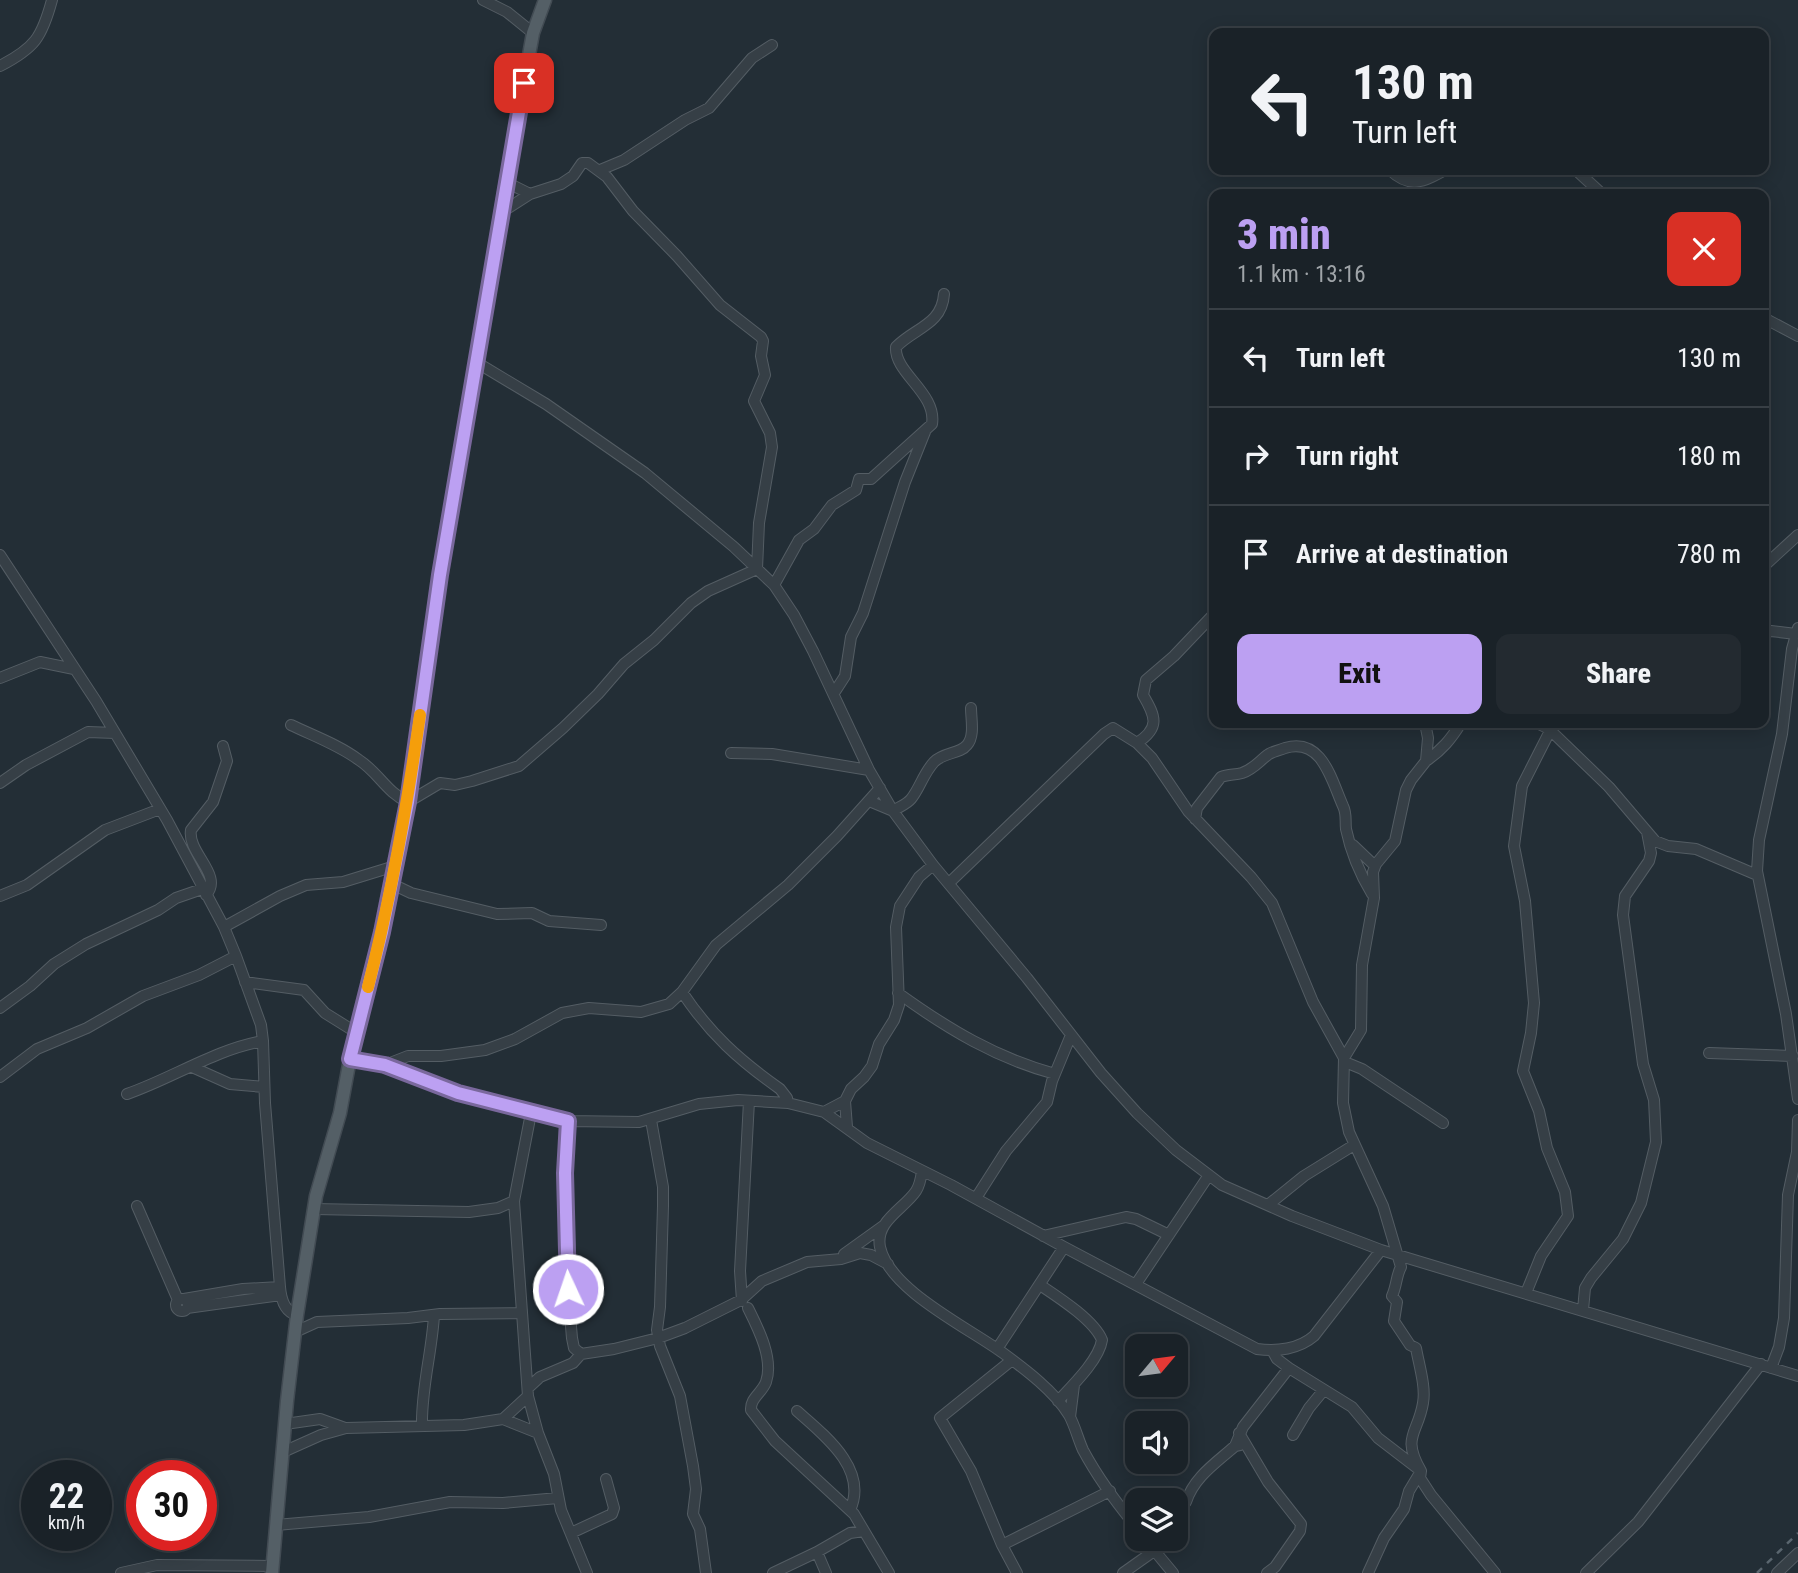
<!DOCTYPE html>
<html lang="en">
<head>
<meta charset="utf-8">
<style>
  body { margin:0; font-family:"Roboto Condensed",sans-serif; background:#232a30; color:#f1f3f6; height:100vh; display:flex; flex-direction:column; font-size:26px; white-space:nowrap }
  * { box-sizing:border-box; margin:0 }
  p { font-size:23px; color:#9fa4a8 }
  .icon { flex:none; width:38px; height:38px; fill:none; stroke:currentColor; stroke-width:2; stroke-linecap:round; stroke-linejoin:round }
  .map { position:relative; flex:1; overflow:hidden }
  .sheet { position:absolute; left:1209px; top:189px; width:560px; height:539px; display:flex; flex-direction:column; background:#1a2228; border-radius:14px; box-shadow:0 4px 18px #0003,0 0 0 2px #383f45 }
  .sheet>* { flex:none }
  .hud { position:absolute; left:1209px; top:28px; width:560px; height:147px; border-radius:14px; box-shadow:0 4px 18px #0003,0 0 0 2px #383f45; background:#1a2228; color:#f1f3f6; overflow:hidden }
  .needle { width:46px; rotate:61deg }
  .buttons { position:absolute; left:1125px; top:1334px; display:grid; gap:14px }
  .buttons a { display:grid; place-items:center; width:63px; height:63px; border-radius:14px; background:#1a2228; box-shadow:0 4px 18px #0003,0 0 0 2px #383f45; font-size:35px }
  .speed { position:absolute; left:21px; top:1460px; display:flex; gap:14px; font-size:35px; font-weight:700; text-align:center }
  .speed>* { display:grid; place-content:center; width:91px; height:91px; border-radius:50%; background:#1a2228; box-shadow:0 4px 18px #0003,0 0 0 2px #383f45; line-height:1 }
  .speed small { font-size:18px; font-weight:400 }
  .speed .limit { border:10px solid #d22; background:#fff; color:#111 }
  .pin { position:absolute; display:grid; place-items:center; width:60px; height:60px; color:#fff; margin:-30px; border-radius:14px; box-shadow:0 4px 10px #0006 }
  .me { position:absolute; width:77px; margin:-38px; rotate:357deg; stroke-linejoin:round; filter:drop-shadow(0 0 5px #0008) }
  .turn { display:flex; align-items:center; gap:24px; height:147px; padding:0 28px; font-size:32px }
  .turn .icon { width:91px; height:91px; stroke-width:2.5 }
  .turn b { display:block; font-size:49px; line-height:60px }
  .round { display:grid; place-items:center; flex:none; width:74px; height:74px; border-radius:14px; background:#232a30 }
  .overview { display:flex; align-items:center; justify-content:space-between; height:119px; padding:0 28px }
  h1 { font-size:42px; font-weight:800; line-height:52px; color:#bca0f2 }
  .button { display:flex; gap:14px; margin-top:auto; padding:14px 28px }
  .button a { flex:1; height:80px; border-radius:14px; background:#bca0f2; color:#111; font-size:28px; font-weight:800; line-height:80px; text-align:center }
  .button a+a { background:#232a30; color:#f1f3f6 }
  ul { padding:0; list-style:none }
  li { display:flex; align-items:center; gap:21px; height:98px; padding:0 28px; border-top:2px solid #383f45 }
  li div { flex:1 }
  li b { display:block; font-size:26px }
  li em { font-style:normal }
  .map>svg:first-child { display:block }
</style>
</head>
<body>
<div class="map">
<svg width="1798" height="1573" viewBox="0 0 1798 1573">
  <rect width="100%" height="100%" fill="#232e36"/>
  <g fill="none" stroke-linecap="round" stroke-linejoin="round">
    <g stroke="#545d64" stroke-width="12">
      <path id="minor" d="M483,0L507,12L533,33
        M0,66C35,48 42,37 52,0
        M600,170L624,160L685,120L709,108L752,58L772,45
        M1390,170C1410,189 1423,182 1445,170
        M1576,170L1602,194
        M506,182L530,194
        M1764,318L1798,336
        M476,362L546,404L645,473L734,547L774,585L794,615L813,651L869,770L893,811L933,865L1027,978L1101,1073L1137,1113L1176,1150L1222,1185L1292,1216L1381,1250L1798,1376
        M0,555L96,701L167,820L224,927L236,956L261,1025L263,1041L265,1103L280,1287C281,1299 284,1312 297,1315
        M1764,566L1798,535
        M774,585L799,540L814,529L832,505L856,490L859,479H871L932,424C937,393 894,373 896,347C914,328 942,325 944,294
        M1798,628L1792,649L1782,734L1759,840L1757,871L1786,1014L1798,1099
        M1764,633L1771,631L1796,634
        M0,678L40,662L74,669
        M834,693L845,676L851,637L863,613L905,482L925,432
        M1537,723L1549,729L1609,787L1655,841L1668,846L1696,849L1757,875
        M291,725C314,736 339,745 359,760C378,772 387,793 408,802L440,783L455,785L472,781L519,766L563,728L598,694L624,664L654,640L691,603L708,591L757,569L759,523L772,447L770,433L754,401L765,375L761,356L763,341L761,337L720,305L677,256L633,211L607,177L588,163H582L573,176L561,184L530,194L502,212
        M1137,743C1160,728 1156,717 1143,695L1146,680L1174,656L1214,614
        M731,753L772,754L869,770
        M1426,761C1442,750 1451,739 1461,723
        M0,783L26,765L88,732L115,733
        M869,801L893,811C899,807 907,804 911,799C920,788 923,774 934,762C944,752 960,754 967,745C975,736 971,719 971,708
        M1195,819L1197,808L1221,777C1228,774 1235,775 1242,773C1254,769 1260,760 1269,754C1274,751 1280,750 1285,748C1322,737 1331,779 1343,806C1347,814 1345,821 1346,829C1351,853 1360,874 1372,894
        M1353,845L1375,866
        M949,883L1104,734L1113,728L1137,743L1152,758L1188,811L1251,877L1272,903L1313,1002L1344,1058L1343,1103L1349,1132L1383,1206L1401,1267C1396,1276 1397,1285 1392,1296L1397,1302L1394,1321L1410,1345L1416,1348C1419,1365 1426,1387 1423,1403C1418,1434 1401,1436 1421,1471L1409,1491L1404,1509L1384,1538L1368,1573
        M392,884L411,893L497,914L532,913L549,921L601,925
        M206,895C224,875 187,853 191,830L213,802L227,761L223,746
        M0,896L27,885L105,830L160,809
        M224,927L280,896L306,885L343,882L395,866
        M245,982L304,990L325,1013L357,1033
        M682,992C710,1034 739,1060 780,1089L787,1098L788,1103
        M898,993C948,1029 996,1058 1055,1074
        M0,1008L30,986L54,964L86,944L158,910L176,898L202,889
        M1709,1053L1793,1056
        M1344,1058L1361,1030L1362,965L1374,898L1373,872L1376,864L1395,841L1406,790L1411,780L1426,761L1428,738L1425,723
        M350,1059L385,1065L458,1093L568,1121L639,1122L699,1104L738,1100L788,1103L824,1112L867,1143L951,1185L1064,1247L1257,1349C1277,1352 1299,1349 1314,1336L1381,1250
        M1345,1062L1362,1069L1443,1123
        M385,1065L408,1056H441L485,1050L515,1039L562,1013L589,1008L641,1012L669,1004L682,992L716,945L788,885L837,836L880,788
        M192,1067L230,1084L264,1087
        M0,1077L37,1049L87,1028L143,996L199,975L236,956
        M127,1094C173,1078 216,1049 263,1041
        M845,1101L847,1127
        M824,1112L845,1101L851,1089L864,1077L872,1066L879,1044L894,1020L899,1005L896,927L900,906L919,877L933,865
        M651,1120L663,1187V1206L660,1307L657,1330L660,1346L680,1396L693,1466L696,1489L693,1514L700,1529L706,1573
        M568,1121L566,1268L572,1338L574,1348L581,1354
        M922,1171C921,1178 920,1185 916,1191C904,1209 875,1221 880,1247C889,1290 969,1328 1003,1353C1026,1370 1054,1391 1069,1415C1075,1426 1078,1439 1083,1450C1098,1478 1118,1505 1138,1529
        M976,1198L1006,1151L1047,1102L1052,1081L1071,1035
        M514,1201L528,1396L538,1433L554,1474L561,1510L587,1573
        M1268,1205L1304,1176L1354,1145
        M137,1206L178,1300
        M314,1209L469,1212L498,1208L514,1201L531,1113
        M1043,1236L1126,1217L1136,1219L1169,1235
        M844,1254L883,1226
        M1136,1284L1209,1175
        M1040,1285C1058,1297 1094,1320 1102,1340C1099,1360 1072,1386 1058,1401
        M1526,1293L1541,1256L1568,1216L1565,1192L1547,1148L1539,1111L1523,1071L1531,1033L1534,1003L1525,901L1514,846L1522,786L1554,723
        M176 1305a6 6 0 1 1 12 0a6 6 0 1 1-12 0Z
        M184,1299L243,1289L280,1287
        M742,1301L740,1271L749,1101
        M187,1308L281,1295
        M748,1308C758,1328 774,1359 766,1382C762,1393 750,1398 751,1410L775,1441L854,1514L889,1573
        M1583,1310L1585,1288L1591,1278L1623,1239L1641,1203L1656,1142L1654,1100L1643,1064L1623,915L1625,896L1649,861L1651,853L1647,832
        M295,1332L317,1322L408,1318L440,1314L522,1313
        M997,1349L1064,1247
        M1272,1350L1277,1359L1289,1368L1352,1407L1378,1438L1421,1471L1420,1478L1431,1495L1495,1573
        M1012,1360L940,1418L971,1471L1002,1545L1110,1491
        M1771,1368L1779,1347L1784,1318L1788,1195L1797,1152L1798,1120
        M528,1388L540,1377L573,1363L581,1354L614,1349L658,1338L685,1328L741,1300L762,1281L807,1262L841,1259L860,1253L871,1255L888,1264
        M797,1411C823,1434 869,1469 850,1510
        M1070,1417L1074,1385
        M503,1419L528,1396
        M285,1424L320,1419L345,1428
        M422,1426C421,1389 432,1352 434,1315
        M1239,1433L1268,1482L1301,1524L1300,1531L1275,1567L1267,1573
        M1293,1435L1309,1408L1323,1391
        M1235,1446L1243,1427L1289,1368
        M283,1452L321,1435L346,1428L464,1425L503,1419L538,1433
        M1186,1502C1194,1477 1216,1463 1235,1446L1240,1445
        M276,1525L369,1517L450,1502L503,1503L558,1498
        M571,1533L612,1514L614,1508L606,1479
        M1144,1538L1173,1573
        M1002,1545L1017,1573
        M121,1573L157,1565L273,1566
        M773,1573L817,1552
        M826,1573L817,1552L850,1533L864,1531
        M1123,1573L1154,1551
        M1586,1573L1638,1522L1761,1364
        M1777,1573L1798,1553"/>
    </g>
    <g stroke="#424b53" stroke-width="15">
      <path id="major" d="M272,1573L287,1401L297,1315L316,1196L340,1113L350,1059L382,932L408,802L440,575L506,182L533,33L545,0"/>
    </g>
    <use href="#minor" stroke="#363f46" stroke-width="10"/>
    <use href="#major" stroke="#545f66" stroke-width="12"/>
    <path stroke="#5a666f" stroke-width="2.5" stroke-dasharray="7 7" stroke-linecap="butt" d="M1757,1573L1798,1533"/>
  </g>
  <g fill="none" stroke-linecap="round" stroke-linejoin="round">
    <g stroke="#7a689d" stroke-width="18">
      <path id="route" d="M524,83L440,575L408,802L382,932L350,1059L385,1065L458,1093L568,1121L565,1173L568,1289"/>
    </g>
    <use href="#route" stroke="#bca0f2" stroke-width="12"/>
    <path stroke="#f59e0b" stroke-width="12" d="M368,987C391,897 407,806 420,715"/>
  </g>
</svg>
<div class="buttons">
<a><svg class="needle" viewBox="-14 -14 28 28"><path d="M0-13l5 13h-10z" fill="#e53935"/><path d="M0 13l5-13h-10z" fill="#9fa4a8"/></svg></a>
<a><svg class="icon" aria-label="sound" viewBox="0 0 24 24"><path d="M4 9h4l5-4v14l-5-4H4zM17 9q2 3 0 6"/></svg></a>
<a><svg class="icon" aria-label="layers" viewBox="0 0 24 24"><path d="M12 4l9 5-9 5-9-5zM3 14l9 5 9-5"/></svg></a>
</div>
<div class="speed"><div>22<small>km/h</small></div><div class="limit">30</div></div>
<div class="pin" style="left:524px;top:83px;background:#d93025"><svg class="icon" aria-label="arrive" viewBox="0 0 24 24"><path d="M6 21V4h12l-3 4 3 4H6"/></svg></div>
<svg class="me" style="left:568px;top:1289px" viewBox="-20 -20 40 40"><circle r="17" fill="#bca0f2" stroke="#fff" stroke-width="3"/><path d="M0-11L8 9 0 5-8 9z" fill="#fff"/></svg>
<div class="hud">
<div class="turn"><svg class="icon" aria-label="left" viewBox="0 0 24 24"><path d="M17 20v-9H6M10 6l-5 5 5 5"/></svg><div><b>130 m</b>Turn left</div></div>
</div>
<section class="sheet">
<div class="overview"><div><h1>3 min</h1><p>1.1 km · 13:16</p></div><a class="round" style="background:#d93025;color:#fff"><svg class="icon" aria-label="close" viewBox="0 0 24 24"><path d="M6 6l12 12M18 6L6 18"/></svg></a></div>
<ul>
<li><svg class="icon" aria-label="left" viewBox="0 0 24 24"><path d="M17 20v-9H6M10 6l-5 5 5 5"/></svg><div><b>Turn left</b></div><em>130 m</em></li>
<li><svg class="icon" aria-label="right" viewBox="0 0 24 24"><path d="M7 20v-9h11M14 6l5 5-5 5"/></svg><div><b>Turn right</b></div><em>180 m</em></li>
<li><svg class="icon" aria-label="arrive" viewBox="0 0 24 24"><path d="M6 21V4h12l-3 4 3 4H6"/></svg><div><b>Arrive at destination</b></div><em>780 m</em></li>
</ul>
<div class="button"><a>Exit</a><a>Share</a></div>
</section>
</div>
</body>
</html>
